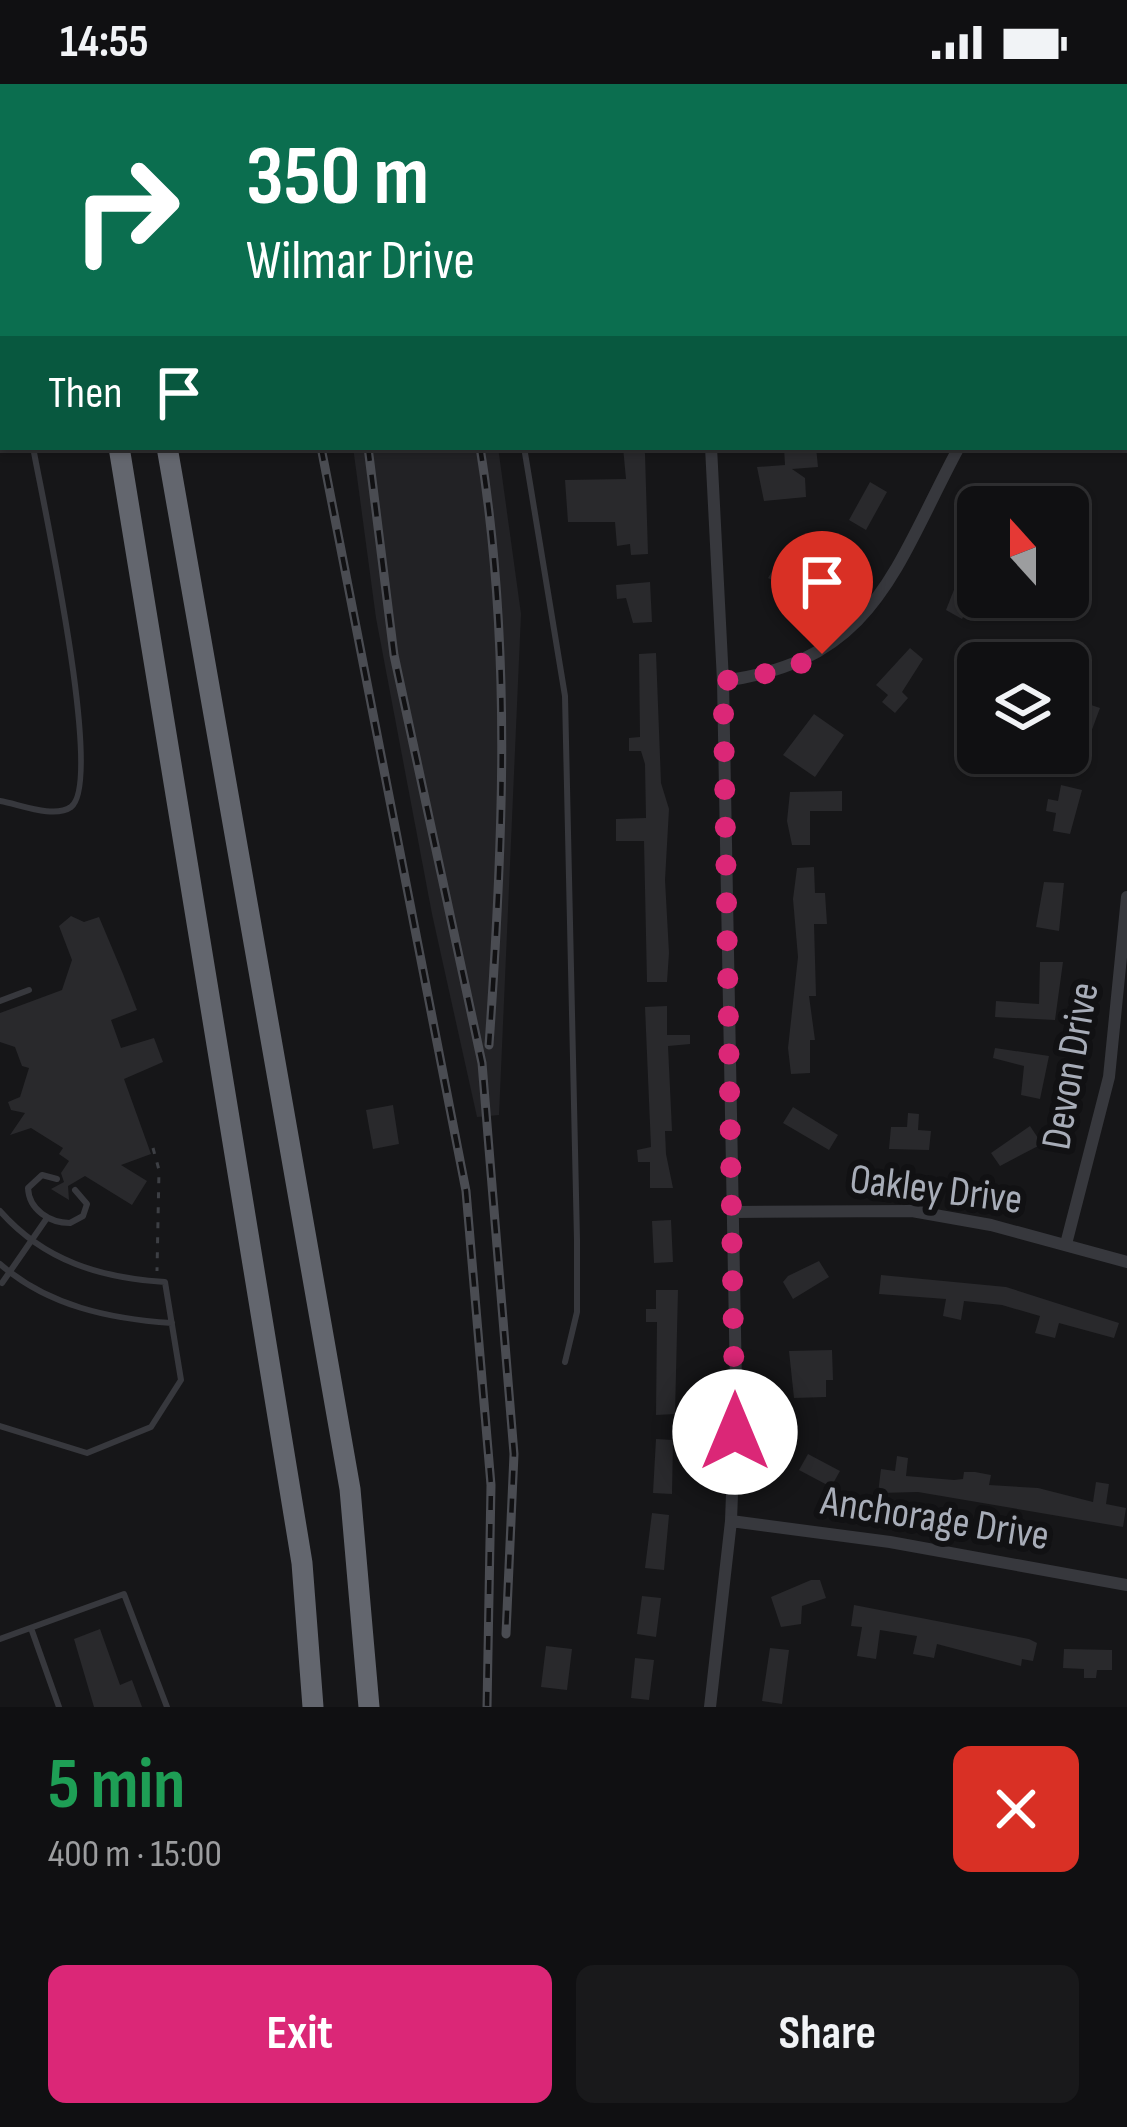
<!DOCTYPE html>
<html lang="en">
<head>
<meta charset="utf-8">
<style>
  body { margin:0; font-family:"Sofia Sans Condensed",sans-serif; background:#19191b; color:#f1f3f6; height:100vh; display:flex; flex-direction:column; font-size:45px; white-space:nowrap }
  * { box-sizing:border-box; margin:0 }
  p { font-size:39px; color:#9c9d9f }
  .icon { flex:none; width:66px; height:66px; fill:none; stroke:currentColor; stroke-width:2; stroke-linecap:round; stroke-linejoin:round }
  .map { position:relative; height:1623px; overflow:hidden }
  .side { display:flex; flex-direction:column; background:#101012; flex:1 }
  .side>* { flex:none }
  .guide { position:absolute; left:0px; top:0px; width:1128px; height:366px; box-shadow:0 3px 9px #0004,0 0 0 3px #303032; background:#0b6e4f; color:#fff; overflow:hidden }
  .needle { width:78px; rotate:339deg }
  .controls { position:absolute; left:957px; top:402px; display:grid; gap:24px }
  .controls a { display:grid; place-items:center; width:132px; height:132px; border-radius:18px; background:#101012; box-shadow:0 3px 9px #0004,0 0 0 3px #303032; font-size:60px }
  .pin { position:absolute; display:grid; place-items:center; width:102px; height:102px; color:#fff; margin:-123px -51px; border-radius:50% 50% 50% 0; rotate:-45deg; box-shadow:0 0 12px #0007 }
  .pin .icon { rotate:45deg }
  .me { position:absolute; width:132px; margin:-66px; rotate:0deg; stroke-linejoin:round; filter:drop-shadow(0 0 9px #0008) }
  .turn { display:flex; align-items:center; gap:42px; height:252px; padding:0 48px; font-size:54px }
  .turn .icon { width:156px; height:156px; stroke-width:2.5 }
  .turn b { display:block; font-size:84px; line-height:102px }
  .then { display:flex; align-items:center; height:114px; padding:0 48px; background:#0003; gap:24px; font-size:45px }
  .round { display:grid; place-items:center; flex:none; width:126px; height:126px; border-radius:18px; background:#19191b }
  .headline { display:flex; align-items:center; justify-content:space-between; height:204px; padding:0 48px }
  h1 { font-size:72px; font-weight:700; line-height:90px; color:#1e9e55 }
  .cta { display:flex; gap:24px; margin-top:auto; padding:24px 48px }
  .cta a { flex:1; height:138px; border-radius:18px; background:#db2777; color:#fff; font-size:48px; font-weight:700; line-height:138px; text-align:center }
  .cta a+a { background:#19191b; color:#f1f3f6 }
  .status { display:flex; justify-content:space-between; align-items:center; height:84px; padding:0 60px; background:#101012; direction:ltr }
  .status svg { height:33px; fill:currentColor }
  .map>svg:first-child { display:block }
</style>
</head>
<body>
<div class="status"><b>14:55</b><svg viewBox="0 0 49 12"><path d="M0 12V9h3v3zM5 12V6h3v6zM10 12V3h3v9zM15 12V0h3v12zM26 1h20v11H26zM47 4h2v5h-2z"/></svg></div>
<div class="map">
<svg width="1127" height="1623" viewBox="0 0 1127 1623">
  <rect width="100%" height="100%" fill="#161618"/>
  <path fill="#222225" d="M353,363H498L521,530L499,1031L477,1033L432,830L376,534Z"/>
  <path fill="#29292c" d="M623,363H643L645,370L648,470L631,471L630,460L617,462L615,438H568L565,396L626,395Z
    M784,363H816L818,383L792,385L805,394L806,413L764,417L757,383L785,381Z
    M870,398L887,408L866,446L849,436Z
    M978,462V507L962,535L946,526L963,483Z
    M778,478L819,501L810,515L768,494Z
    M650,498L652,538L633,539L626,514L617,515L616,501Z
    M910,564L923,575L902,608L908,614L895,629L882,618L888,611L876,601Z
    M656,569L661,699L669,725L665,796L669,869L667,898H647L644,757H616V735L646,734L645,680L641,667H629V654L640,653L639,570Z
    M1082,618L1100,624L1087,659L1069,652Z
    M814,630L844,651L815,693L783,671Z
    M1061,701L1082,706L1070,750L1053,747L1056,729L1046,727L1048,715L1058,717Z
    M842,707V727H810V761H792L787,737L790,708Z
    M814,783L815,809H825L827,840H814L816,912H809L815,956H810V989L791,990L788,964L798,873L793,815L797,784Z
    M1044,798L1064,799L1059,847L1036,843Z
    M71,832L84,838L99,833L123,890L137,926L111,936L121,964L154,954L163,978L124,995L151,1070L121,1081L147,1097L132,1121L85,1092L68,1102L69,1116L51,1105L64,1098L61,1089L69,1077L59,1070L63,1064L31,1044L10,1051L25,1029L11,1026L8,1018L20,1013L29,984L22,982L15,963L0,958V929L62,906L72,876L59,842Z
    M1040,878H1063L1055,936L995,933L996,917L1039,920Z
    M667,922V951H690V960L668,962L672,1047H665L666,1070L673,1104H650V1078H638L637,1066L651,1063L645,923Z
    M995,964L1049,972L1040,1015L1021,1011L1024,982L993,974Z
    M393,1021L399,1060L373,1065L366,1026Z
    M793,1023L838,1051L829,1066L783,1039Z
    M908,1029L919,1030L918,1046L931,1047L929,1066L889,1065L891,1043H907Z
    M1030,1042L1042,1060L1000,1082L991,1069Z
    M671,1136L673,1178L654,1179L652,1137Z
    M819,1177L829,1193L793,1215L783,1198L788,1192Z
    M881,1191L1006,1203L1119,1239L1114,1254L1059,1239L1055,1254L1035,1249L1040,1232L1002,1221L964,1217L961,1236L943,1232L946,1215L879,1210Z
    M656,1206H678L675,1330L656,1331L657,1238H646V1225H656Z
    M832,1266L833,1296H826V1313L794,1314L789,1267Z
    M656,1355L673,1356L672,1410L653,1409Z
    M808,1370L840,1387L831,1403L799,1386Z
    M897,1372L908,1374L906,1392L954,1396L963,1395L964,1388H975L991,1391L989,1401L1038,1404L1093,1418L1096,1398L1109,1400L1106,1420L1126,1424L1123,1443L918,1408L878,1409L881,1385L895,1387Z
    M652,1429L669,1431L664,1486L645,1484Z
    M811,1496H820L826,1514L802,1522L801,1540L781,1543L771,1513Z
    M642,1512L661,1514L656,1553L637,1550Z
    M854,1521L1029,1555L1037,1559L1033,1577L1022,1575L1021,1582L937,1560L934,1574L913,1570L917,1552L880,1546L876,1575L857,1572L862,1543L851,1542Z
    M100,1545L120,1601L132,1596L142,1623H94L74,1555Z
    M546,1562L572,1565L567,1606L541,1603Z
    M770,1564L789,1566L782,1620L762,1617Z
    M1064,1565L1112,1566V1586H1097L1096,1594H1084V1585L1063,1584Z
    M635,1574L654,1576L649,1616L631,1614Z"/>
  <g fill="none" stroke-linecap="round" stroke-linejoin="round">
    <path stroke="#3d3f44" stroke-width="3" stroke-dasharray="6 9" stroke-linecap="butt" d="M153,1064L159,1086L157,1187"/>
    <path stroke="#37383d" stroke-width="6" d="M524,363L565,612L577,1156V1228L565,1278
      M0,717C19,720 54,735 71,723C105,698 42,414 33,363
      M0,917L29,906
      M57,1095L42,1091L28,1104C29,1126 50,1139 70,1139L83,1132L87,1120L75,1106
      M0,1127C44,1177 101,1194 165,1198L181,1296L151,1343L87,1369L0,1342
      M0,1180C48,1222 110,1235 172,1239
      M2,1199L47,1134
      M31,1544L59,1623
      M0,1555L124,1510L167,1623"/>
    <path stroke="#37383d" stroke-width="12" d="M506,0V3
      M1119,0V3
      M1125,178L1127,180
      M723,597C875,577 894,484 959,363
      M733,1128L912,1127L991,1141L1127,1178
      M1066,1160L1109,993L1127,813
      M731,1437L890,1458L1127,1501
      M710,1623L731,1437L736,1301L723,597L711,363"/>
    <path stroke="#45474d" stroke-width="16" d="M753,3L763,0
      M0,210L3,209"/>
    <path stroke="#63666e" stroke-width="21" d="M54,0L55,3
      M103,0V3
      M119,363L302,1479L313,1623
      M167,363L350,1405L369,1623"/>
    <g stroke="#4a4c52" stroke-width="9">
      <path id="rail" d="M240,0V3
        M295,0V3
        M407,0L408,3
        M321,363L466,1107L491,1401L487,1623
        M368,363L394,571L482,979L514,1370L506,1550
        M480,363C512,561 503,762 489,961"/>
    </g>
    <use href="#rail" stroke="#111113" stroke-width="4.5" stroke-dasharray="14" stroke-linecap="butt"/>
  </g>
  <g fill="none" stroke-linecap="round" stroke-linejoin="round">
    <path stroke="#db2777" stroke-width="21" stroke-dasharray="0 37.8" d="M735,1348L723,597L786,586L822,570"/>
  </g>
  <g text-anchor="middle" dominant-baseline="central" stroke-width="12" stroke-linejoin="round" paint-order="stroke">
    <g font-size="42" fill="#a8adb8" stroke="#111113">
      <text transform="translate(1071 982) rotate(-80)">Devon Drive</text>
      <text transform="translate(936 1106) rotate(7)">Oakley Drive</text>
      <text transform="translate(935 1435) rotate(9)">Anchorage Drive</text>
    </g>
  </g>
</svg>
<div class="controls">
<a><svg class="needle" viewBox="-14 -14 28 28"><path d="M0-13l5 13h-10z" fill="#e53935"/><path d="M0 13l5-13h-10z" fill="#9c9d9f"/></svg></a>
<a><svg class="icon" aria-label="layers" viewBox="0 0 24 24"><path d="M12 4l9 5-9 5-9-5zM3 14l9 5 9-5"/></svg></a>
</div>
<div class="pin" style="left:822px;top:570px;background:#d93025"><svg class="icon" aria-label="arrive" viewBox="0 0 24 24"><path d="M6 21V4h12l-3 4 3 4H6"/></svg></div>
<svg class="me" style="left:735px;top:1348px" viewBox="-20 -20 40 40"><circle r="19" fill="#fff"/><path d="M0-13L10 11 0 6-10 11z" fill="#db2777"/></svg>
<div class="guide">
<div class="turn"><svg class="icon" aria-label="right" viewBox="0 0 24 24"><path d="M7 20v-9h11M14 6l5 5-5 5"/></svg><div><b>350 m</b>Wilmar Drive</div></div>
<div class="then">Then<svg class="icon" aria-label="arrive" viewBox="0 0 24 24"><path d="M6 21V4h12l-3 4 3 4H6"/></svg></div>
</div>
</div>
<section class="side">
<div class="headline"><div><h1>5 min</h1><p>400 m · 15:00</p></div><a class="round" style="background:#d93025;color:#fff"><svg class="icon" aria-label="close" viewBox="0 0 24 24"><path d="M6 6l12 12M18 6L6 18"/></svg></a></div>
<div class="cta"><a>Exit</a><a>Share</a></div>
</section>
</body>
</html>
